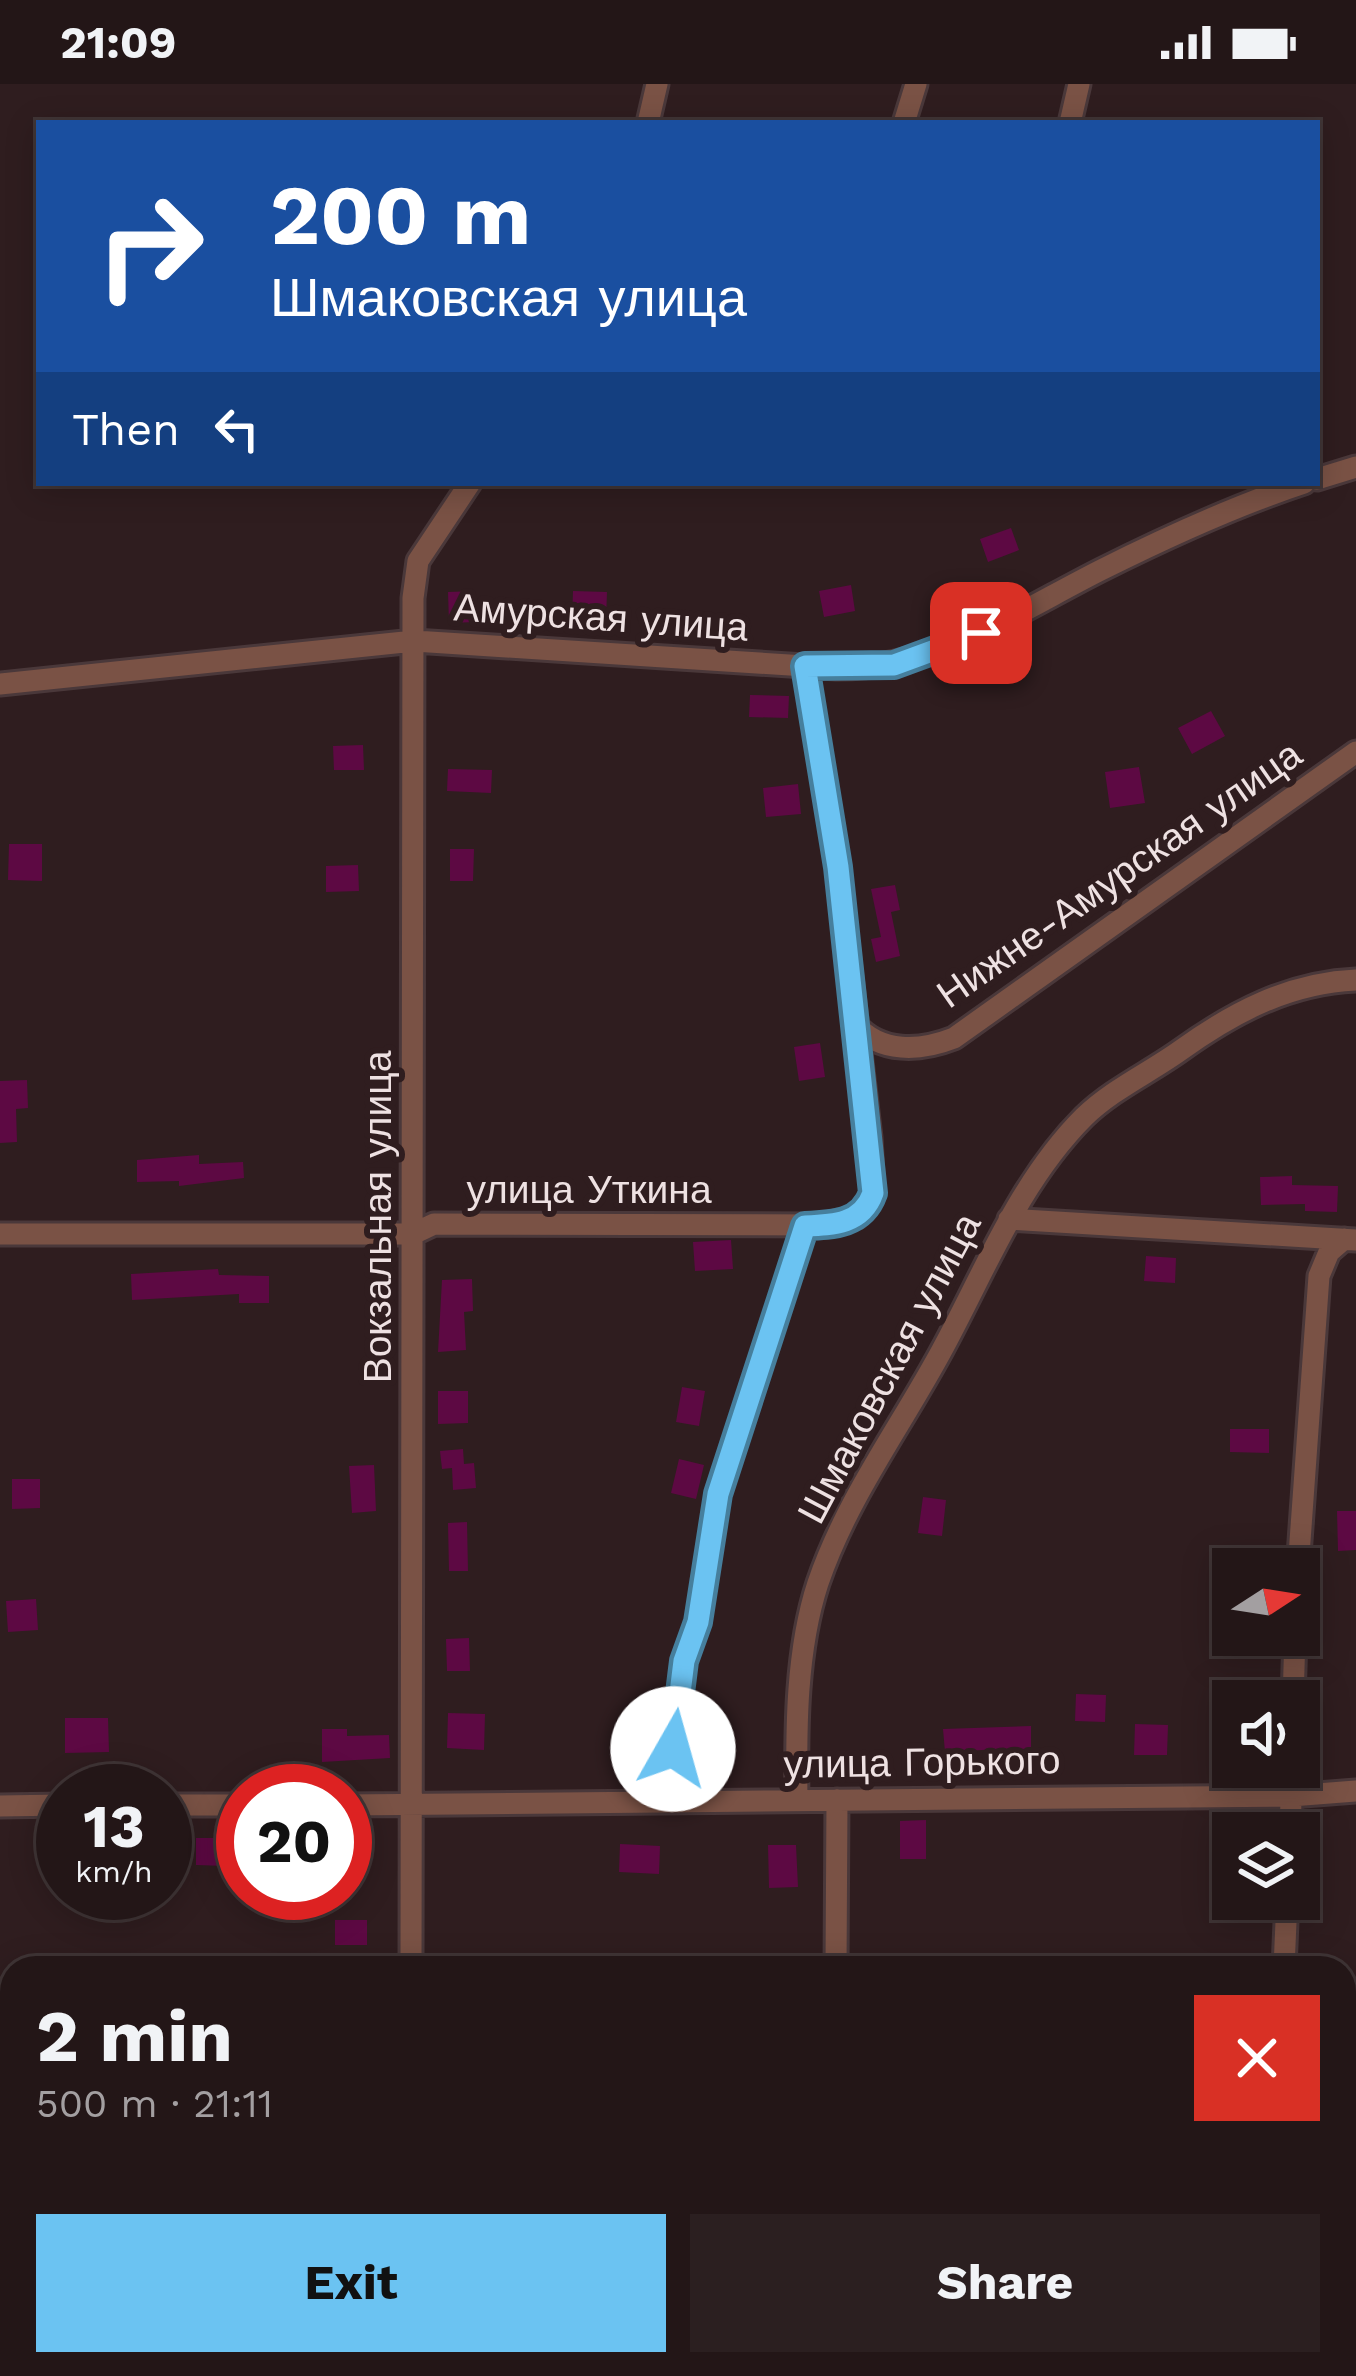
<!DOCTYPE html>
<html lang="en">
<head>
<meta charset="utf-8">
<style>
  body { margin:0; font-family:"Work Sans",sans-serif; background:#2b1f20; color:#f1f3f6; height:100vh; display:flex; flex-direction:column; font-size:45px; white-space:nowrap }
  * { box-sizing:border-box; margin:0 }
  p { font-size:39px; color:#a39fa1 }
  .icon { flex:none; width:66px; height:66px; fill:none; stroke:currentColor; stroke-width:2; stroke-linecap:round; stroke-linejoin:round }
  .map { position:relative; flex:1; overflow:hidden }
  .details { position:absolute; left:0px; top:1872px; width:1356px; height:420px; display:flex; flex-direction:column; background:#231617; border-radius:36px 36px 0 0; box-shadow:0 6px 30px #0003,0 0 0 3px #403536 }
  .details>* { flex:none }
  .guide { position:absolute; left:36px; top:36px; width:1284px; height:366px; border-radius:0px; box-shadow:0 6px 30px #0003,0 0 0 3px #403536; background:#1a4fa0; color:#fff; overflow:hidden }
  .needle { width:78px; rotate:78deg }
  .controls { position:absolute; left:1212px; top:1464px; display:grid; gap:24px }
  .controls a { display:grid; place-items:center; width:108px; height:108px; border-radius:0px; background:#231617; box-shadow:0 6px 30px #0003,0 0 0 3px #403536; font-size:60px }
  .speed { position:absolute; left:36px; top:1680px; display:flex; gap:24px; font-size:60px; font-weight:700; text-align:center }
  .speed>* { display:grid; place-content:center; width:156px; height:156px; border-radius:50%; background:#231617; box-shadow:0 6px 30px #0003,0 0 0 3px #403536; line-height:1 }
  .speed small { font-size:30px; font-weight:400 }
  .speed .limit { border:18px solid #d22; background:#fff; color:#111 }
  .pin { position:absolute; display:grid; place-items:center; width:102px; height:102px; color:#fff; margin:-51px; border-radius:24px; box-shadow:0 6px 18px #0006 }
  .me { position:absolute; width:132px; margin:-66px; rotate:7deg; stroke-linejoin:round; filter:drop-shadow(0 0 9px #0008) }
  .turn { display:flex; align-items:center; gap:42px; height:252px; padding:0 36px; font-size:54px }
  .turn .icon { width:156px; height:156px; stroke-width:2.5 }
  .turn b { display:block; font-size:84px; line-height:102px }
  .then { display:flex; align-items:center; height:114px; padding:0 36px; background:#0003; gap:24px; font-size:45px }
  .round { display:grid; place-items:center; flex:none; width:126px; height:126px; border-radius:0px; background:#2b1f20 }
  .summary { display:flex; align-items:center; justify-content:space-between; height:204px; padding:0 36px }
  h1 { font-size:72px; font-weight:700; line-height:90px }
  .primary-button { display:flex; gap:24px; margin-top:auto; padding:24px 36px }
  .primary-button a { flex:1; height:138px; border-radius:0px; background:#6bc3f2; color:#111; font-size:48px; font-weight:700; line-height:138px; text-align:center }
  .primary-button a+a { background:#2b1f20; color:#f1f3f6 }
  .status { display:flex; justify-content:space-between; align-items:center; height:84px; padding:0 60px; background:#231617; direction:ltr }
  .status svg { height:33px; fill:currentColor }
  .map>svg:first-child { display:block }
</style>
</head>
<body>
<div class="status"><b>21:09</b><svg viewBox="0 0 49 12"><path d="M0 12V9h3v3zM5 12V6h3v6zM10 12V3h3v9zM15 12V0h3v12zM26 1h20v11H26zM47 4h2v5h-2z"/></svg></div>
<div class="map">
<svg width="1356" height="2292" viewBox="0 0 1356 2292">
  <rect width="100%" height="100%" fill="#2f1d1f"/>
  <path fill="#5d0943" d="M1011,444L1019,466L988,478L980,455Z
    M851,501L855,527L824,533L819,507Z
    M475,507L476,538L449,539L448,508Z
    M573,507L607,508L606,535H572Z
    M750,611L789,612L788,634L749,633Z
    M1211,627L1225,652L1192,670L1178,644Z
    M363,661L364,686H334L333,662Z
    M1139,683L1145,719L1110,724L1105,688Z
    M448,685L492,686L491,709L447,707Z
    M798,700L801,730L766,733L763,704Z
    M9,760H42V797L8,796Z
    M450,765H474L473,797H450Z
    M358,781L359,807L326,808V782Z
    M895,801L900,826L891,828L900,872L876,878L871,855L881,853L871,805Z
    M820,959L825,993L799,997L794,963Z
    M27,996L28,1024L16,1025L17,1058L0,1059V997Z
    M199,1071V1080L243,1078L244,1094L179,1102V1097L137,1098V1076Z
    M1292,1092V1101L1338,1102L1337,1128L1305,1127V1120L1261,1121L1260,1093Z
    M731,1156L733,1185L695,1187L693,1158Z
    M1146,1172L1176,1174L1175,1199L1144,1197Z
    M218,1185L219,1191L269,1192V1219H239V1210L132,1216L131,1190Z
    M472,1195L473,1227L464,1228L466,1266L438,1268L442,1196Z
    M682,1303L705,1307L699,1342L676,1338Z
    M438,1307H468V1339L438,1340Z
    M1230,1345H1269V1369L1230,1368Z
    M463,1365L464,1380L474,1379L476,1404L453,1406L452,1384L442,1385L440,1367Z
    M679,1375L704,1381L696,1415L671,1409Z
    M374,1381L376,1427L352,1429L349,1382Z
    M12,1395H40V1424L12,1425Z
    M923,1413L946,1416L942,1452L918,1449Z
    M1337,1427H1356V1466L1338,1467Z
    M467,1438L468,1487H449L448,1439Z
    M36,1515L38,1546L8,1548L6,1517Z
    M469,1554L470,1587H447L446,1555Z
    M1076,1610L1106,1611L1105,1638L1075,1637Z
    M448,1629L485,1630L484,1666L447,1664Z
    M65,1634H108L109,1668L65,1669Z
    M1135,1640L1168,1641L1167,1671H1134Z
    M1031,1642V1670H1001V1665L945,1668L943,1645Z
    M322,1645H347V1652L389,1651L390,1674L322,1678Z
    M926,1736V1775H900V1737Z
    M196,1754H226V1782L196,1781Z
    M620,1760L660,1762L659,1790L619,1788Z
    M768,1761H796L798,1803L769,1804Z
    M335,1836H367V1861H335Z"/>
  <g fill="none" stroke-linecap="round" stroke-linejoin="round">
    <g stroke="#4a383a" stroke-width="27">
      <path id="minor" d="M648,39L657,0
        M904,39L916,0
        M1070,39L1079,0
        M1317,395L1356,383
        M0,600L414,557L836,584C936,585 1014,530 1101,486C1167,453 1234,422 1304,399
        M855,940C880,970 921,967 954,954L1356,668
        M1009,1135L1356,1156
        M0,1150H413L434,1140L821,1141L857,1133L873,1109L870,1053L838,783L804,582
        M1298,1485L1319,1192L1329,1168L1344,1155
        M1293,1617L1295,1551
        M797,1716C796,1646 796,1566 818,1499C847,1414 900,1344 942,1266C985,1187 1019,1098 1084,1033C1113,1005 1149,989 1181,966C1234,928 1289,899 1356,896
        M668,1717L684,1577L698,1538L718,1410L805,1141
        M165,1721H243
        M345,1721L1291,1712L1356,1707
        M0,1722L63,1721
        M1290,1749L1292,1683
        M411,1884L413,514L418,477L470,399
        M836,1884L837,1716
        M1284,1884L1287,1815
        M1344,2270L1356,2271
        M0,2272H12
        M821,2280V2292
        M323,2292L324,2280
        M407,2292L408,2280
        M1276,2292V2280"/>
    </g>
    <use href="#minor" stroke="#7a5245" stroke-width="21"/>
  </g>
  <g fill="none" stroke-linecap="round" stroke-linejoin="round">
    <g stroke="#467f9d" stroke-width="30">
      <path id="route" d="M673,1665L684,1577L698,1538L718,1410L805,1142C834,1141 862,1140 873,1109L838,783L805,582L894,581L981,549"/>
    </g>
    <use href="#route" stroke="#6bc3f2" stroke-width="21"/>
  </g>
  <g text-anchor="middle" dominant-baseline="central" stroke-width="12" stroke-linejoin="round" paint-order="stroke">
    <g font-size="39" fill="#eee1e2" stroke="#2f1d1f">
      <text transform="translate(601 533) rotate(4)">Амурская улица</text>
      <text transform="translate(1119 790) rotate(-35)">Нижне-Амурская улица</text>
      <text x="589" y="1105">улица Уткина</text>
      <text transform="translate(377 1133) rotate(-90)">Вокзальная улица</text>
      <text transform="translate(889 1284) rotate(-62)">Шмаковская улица</text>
      <text transform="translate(922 1678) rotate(-1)">улица Горького</text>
    </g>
  </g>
</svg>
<div class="controls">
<a><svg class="needle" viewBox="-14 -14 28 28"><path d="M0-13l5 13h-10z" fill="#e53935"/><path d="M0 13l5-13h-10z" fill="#a39fa1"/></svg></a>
<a><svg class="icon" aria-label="sound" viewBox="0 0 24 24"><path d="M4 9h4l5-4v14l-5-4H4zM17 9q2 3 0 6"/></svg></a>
<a><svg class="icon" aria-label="layers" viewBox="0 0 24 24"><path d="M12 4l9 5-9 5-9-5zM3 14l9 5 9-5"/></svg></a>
</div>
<div class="speed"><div>13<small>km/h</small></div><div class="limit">20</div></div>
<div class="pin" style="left:981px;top:549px;background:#d93025"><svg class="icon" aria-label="arrive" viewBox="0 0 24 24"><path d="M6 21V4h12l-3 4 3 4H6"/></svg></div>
<svg class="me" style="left:673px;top:1665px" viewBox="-20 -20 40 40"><circle r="19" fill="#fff"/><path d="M0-13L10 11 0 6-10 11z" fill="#6bc3f2"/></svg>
<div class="guide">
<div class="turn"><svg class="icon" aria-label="right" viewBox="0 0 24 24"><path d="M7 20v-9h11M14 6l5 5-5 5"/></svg><div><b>200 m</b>Шмаковская улица</div></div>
<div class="then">Then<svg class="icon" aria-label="left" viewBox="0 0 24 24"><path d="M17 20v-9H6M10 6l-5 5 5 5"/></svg></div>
</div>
<section class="details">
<div class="summary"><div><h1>2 min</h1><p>500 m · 21:11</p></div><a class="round" style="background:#d93025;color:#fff"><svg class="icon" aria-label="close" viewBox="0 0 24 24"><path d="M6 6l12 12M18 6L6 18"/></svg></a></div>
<div class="primary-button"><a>Exit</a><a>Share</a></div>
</section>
</div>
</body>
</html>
